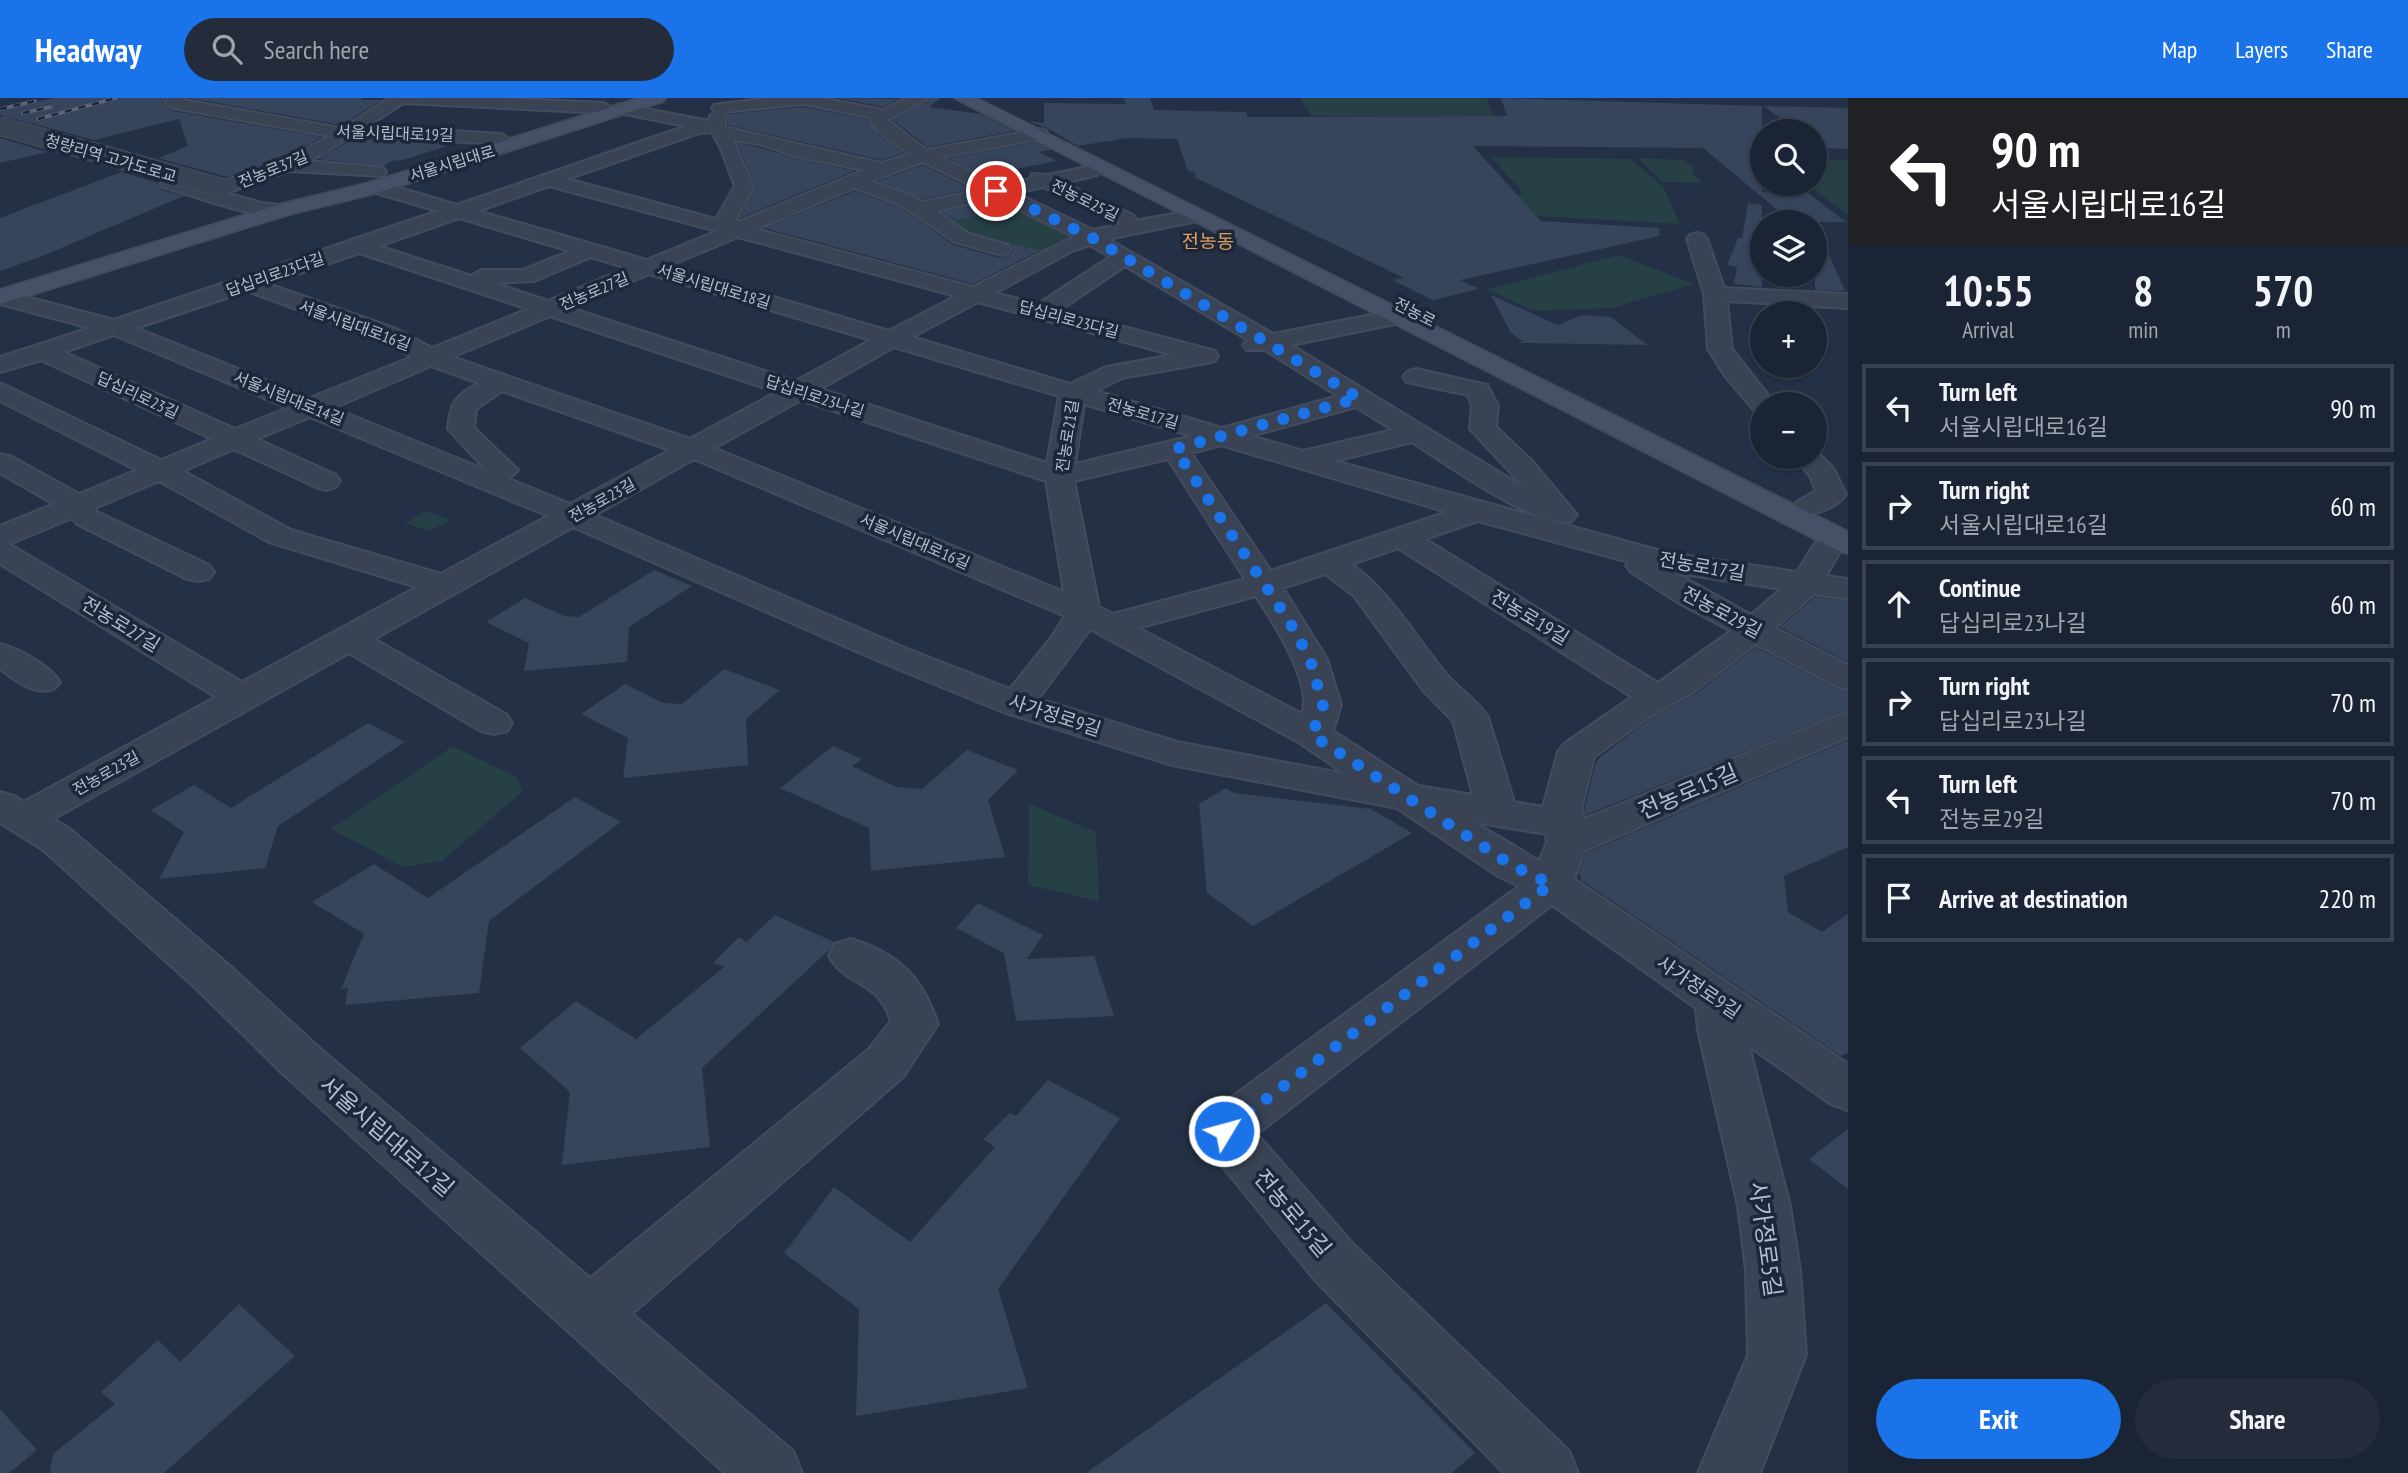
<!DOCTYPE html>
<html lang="en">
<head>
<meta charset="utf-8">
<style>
  body { margin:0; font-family:"PT Sans Narrow","Noto Sans KR",sans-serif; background:#242c3c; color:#f1f3f6; height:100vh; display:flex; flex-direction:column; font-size:26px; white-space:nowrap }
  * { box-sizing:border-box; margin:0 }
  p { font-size:23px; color:#a0a4ac }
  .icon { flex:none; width:38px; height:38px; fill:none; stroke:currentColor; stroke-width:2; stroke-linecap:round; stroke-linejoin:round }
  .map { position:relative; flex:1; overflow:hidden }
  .drawer { display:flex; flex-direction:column; background:#1b2434; width:560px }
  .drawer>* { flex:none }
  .banner { background:#202124; color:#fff; overflow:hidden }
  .fabs { position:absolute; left:1750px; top:21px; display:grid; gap:14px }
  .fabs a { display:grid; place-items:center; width:77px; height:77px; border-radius:50%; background:#1b2434; box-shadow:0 2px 5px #0004,0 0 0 2px #39414f; font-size:35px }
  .pin { position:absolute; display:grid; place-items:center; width:60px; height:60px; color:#fff; margin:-30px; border:4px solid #fff; border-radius:50%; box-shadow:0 2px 7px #0007 }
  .me { position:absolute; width:77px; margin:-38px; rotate:53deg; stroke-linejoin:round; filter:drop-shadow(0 0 5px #0008) }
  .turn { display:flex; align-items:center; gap:24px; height:147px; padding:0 28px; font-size:32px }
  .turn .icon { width:91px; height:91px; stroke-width:2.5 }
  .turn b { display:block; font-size:49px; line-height:60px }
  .eta { display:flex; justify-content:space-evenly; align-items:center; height:119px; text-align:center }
  .eta b { font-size:42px; font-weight:700; line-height:49px }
  .primary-button { display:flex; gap:14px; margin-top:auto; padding:14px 28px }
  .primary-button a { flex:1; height:80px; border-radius:42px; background:#1a73e8; color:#fff; font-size:28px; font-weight:700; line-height:80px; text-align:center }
  .primary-button a+a { background:#242c3c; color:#f1f3f6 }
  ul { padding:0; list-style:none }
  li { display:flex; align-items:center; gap:21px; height:88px; margin:0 14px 10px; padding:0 14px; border:4px solid #39414f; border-radius:0px }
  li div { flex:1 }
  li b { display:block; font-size:26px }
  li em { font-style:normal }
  header { display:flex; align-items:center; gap:42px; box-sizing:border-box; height:98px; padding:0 35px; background:#1a73e8; color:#fff }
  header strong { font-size:33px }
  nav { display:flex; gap:38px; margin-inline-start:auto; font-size:24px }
  .search { width:490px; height:63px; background:#242c3c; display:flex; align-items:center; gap:18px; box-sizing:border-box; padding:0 24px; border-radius:38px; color:#a0a4ac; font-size:26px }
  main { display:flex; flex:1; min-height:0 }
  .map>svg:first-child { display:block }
</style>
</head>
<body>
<header>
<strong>Headway</strong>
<div class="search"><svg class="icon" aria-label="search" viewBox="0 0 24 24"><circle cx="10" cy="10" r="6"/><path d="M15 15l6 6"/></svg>Search here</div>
<nav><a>Map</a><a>Layers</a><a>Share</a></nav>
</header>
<main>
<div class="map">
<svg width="1848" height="1375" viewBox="0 0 1848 1375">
  <rect width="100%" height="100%" fill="#243045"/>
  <path fill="#264046" d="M1299,0H1487L1493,18H1312Z
    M1491,59L1631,61L1663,88L1680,126L1534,118L1515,97L1524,96Z
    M1637,60L1684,62L1695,70L1692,75L1703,85L1662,84Z
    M1815,61L1848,62V117L1806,86H1815Z
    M994,94L1077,138L1036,156L984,145L923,111Z
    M1619,157L1694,186L1612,210L1533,213L1487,191Z
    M426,413L452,422L428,433L406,425Z
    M453,648L518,680L522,694L442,763L403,769L331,731Z
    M1029,706L1096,734L1099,803L1028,787Z"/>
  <path fill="#36445c" d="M54,0H166L162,5L173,13L322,39L282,61L227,79L158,60L188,48L179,21L94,42L0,17V12Z
    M189,0H363L360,2H381L344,26H335Z
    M837,0L894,1L901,0L883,9Z
    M929,0H941L929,9L981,16L1014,33L928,49L893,22Z
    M1124,0H1150L1154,12L1246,14L1248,19L1507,18L1501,0L1762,8V49H1749L1762,59V94L1808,95L1846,124H1792L1703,50L1473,48L1541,123L1659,130L1660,138L1460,182L1479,191L1433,202L1392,182L1404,180L1196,80L1195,75L1188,73L1177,41L1127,40L1078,48L1045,29L1027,23L1044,25V5L1126,6Z
    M1763,8L1848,10V51L1823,50L1815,44V33H1799Z
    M803,9L868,21L879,37L904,55L881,62L728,27V16Z
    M0,40L47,54L0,65Z
    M353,41L453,46L400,63L393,62L384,68L318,61Z
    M1036,44L1052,52L1039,54L1057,63L984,77L949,60Z
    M737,45L758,49L794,60L855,73L740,120L755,87Z
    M923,67L972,91L923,101L878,83Z
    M121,74L158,85L162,92L184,98L40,159L0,173V120Z
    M854,93L898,108L954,147L1000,160L1010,157L1014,151L1011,146L1041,152L973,186L764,130Z
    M988,104L1005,111L956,123L942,114Z
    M1748,105L1762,107V189L1734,186L1737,169L1727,167L1738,140H1742Z
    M1815,125L1845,193L1815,192Z
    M1491,197L1558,227L1582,217L1611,219L1647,247L1519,245L1523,243L1511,235Z
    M654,472L692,488L629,529L627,564L524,573L529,545L486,524L525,500L564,518L579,519Z
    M1815,499L1848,503V564L1780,529Z
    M1756,549L1835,590L1848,593V612L1586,717L1585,708L1595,667L1599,660L1650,621L1697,595Z
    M724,571L780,592L746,621L748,667L623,680L628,640L581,616L625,586L663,605L682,606Z
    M368,625L405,644L278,728L265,770L159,781L184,734L151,712L194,687L231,710Z
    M1848,642V749L1784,778L1788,814L1822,834L1848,816V955L1841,958L1581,782L1579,774L1586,755Z
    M833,648L862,661L852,668L896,689L922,691L967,652L1018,672L988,702L1005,759L871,773L869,730L780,690Z
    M1226,690L1234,695L1371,711L1412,735L1253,828L1207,795L1199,706Z
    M575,699L621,724L489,823L479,895L345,907L348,890L341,891L364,836L312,804L374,766L428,800Z
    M978,805L1043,837L1027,861L1094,858L1114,918L1016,923L1004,855L956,830Z
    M775,817L834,844L829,852L702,970L710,1049L562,1067L570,994L520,950L576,903L636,941L724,869L713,865L739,839L746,844Z
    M1048,982L1120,1020L998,1191L1028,1290L856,1318L859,1211L784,1155L834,1089L910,1144L995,1049L983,1041L1010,1015L1016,1018Z
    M1848,1031V1091L1809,1061Z
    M1326,1205L1475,1355L1452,1375H1086Z
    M239,1206L295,1258L164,1375H50L53,1356L115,1306L101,1294L158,1242L180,1264Z
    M0,1311L37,1352L9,1375H0Z"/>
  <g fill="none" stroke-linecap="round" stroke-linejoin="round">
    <g stroke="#424c5e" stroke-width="4">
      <path id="minor" d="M169,0H186L184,2L335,29H345L389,0H498L604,5L612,10L604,15L403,5L368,28L501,36L510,41L501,46L352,38L310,63L377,69L383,70L386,74L383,78L290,73L226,95L262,105L289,108L292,112L289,116C259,124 195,98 163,89L161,85L170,79L206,89L283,63L330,38L173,10L165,5Z
        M768,0H822L883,12L907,0H927L888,22L927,52L1039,31L1045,32L1048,36L1045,40L941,59L1000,87L1030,81L1032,76L1048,77L1091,68L1097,69L1100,73L1097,77L1064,85L1133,117L1136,121L1134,123L1195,112L1202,114L1205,118L1202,122L1108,141L1273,236L1397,212L1405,214L1409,219L1405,224L1291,247L1525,390L1470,331L1472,308L1468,297L1407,284L1403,279L1407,274L1416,271L1487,287L1498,308L1496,329L1533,364L1577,417L1572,423C1537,432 1445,365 1412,344L1335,363L1668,455L1797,474L1815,445L1826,443L1837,445L1841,452L1826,478L1848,481V501L1814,496L1775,530L1848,567V591L1836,588L1756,546L1695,593L1649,619L1594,659L1582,708L1584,721L1848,614V639L1584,753L1574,781L1848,966V1012L1831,1006L1749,948L1790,1108L1800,1172L1806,1257L1760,1375H1698L1748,1257L1746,1172L1738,1108L1698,932L1696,910L1552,807L1257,1036L1353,1146L1569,1353L1578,1375H1504L1315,1182L1206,1048L1199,1033L1206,1018L1519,788L1498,778L1397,710L1172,667L1003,614L881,564L573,429L374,541L507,617L512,625L507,633L494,636L481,633L349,555L37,730L23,734L9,730L3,721L9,712L216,599L0,466V428L54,406L0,375V356L10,358L79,396L137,372L0,303V285L161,362L212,341L41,262L0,274V259L90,230L0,206V192L114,222L438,113L369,93L367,89L369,85L376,83L457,107L686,28L614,14L612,11L614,8L620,6L709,23L710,18L715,14L712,10L714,7ZM803,6L870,19C873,34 897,47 910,56L881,65L725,29L726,18L724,14ZM712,34L721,51L735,88L716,121L567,81L699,35ZM733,42L759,46L795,58L864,72L738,124L736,122L753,88ZM923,64L980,92L922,104L913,98L870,83ZM549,88L717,133L647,162L478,113ZM1043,89L1119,125L1122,126L1093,132L1016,95ZM854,90L899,106L955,144L1001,157L1008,155L1011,151L1008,147L969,136L936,113L996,100L1074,139L973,189L756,131ZM459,120L570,153L523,172H481L471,178L379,148ZM738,139L956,198L889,233L668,168ZM1090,147L1110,159L1038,206L995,195L1074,152ZM359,155L528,211L432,250L396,231L268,186ZM591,159L627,170L548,203L494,185L534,183ZM1125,168L1248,242L1243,247L1247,252H1265L1338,298L1222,330L1096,293L1122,280L1206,265L1215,263L1218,258L1215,253L1060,212ZM649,176L871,242L796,283L570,210ZM247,193L379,241L412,259L310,300L136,230ZM978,204L1173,257L1106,269L1070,286L912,239ZM550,218L777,294L690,341L452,259ZM114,237L288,310L235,331L64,254ZM894,249L1059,298L1047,365L820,291ZM431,268L479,285C455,297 450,306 448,331L486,372L333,310ZM502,293L670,352L570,406L509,381L518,372L474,330L476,311ZM801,302L1046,383L1064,494L714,350ZM1084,306L1192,338L1075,366ZM1356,309L1393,332L1303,353L1251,338ZM310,319L548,418L441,476L291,432L183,373L234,351L316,389L326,392L336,389L340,383L336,377L257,341ZM1221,347L1447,414L1271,473L1191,355ZM694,361L1065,518L1051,540L1010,591L905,550L595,417ZM1168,361L1245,481L1113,516L1099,509L1074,383ZM159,383L269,444L417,489L242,584L9,446L72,420L77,426L187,481L198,483L209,481L214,474L209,467L97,414L95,410ZM1478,423L1629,464L1626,467L1631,474L1679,505L1731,533L1658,585L1425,441ZM1398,450L1632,599L1564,646L1558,654L1543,709L1514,704L1488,619C1477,602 1460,592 1447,577C1414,538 1393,497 1352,466ZM1676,475L1781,491L1751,517ZM1325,476L1354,498L1423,592L1453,623L1473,697L1418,688L1333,633L1341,607L1327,561L1283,490ZM1256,498C1273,524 1313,585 1302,616L1138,530ZM1090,531L1300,645L1345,676L1177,644L1038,601ZM1474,724L1546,736L1547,744L1539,763Z
        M1697,135L1704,137L1707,141L1724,190L1848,196V210L1727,203L1732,251L1775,306H1762V314L1753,311L1725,278L1708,251L1704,196L1687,141L1690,137Z
        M1815,352L1833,370L1846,396C1836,410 1814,419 1798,415L1793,409L1798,403L1816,393L1810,378L1794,359H1815Z
        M0,546C20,551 48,567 60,584L54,591C32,597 18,584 0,571Z
        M851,841C899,856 922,879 938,926L903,979L611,1234L591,1242L571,1234L563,1215L571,1196L869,951L891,923C878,881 846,889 829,858L835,846Z"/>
    </g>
    <g stroke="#424c5e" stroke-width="4">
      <path id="tertiary" d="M0,694L14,698L70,731L231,869L316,947L793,1353L802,1375H725L282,975L199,893L42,751L0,725Z"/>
    </g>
    <g stroke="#424c5e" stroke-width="4">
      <path id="secondary" d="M641,0H665L663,3L383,93L289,116L0,206V192L275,108L370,85Z
        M955,0H975L1848,434V455L1837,452Z"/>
    </g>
    <use href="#minor" fill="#394354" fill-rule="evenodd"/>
    <use href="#tertiary" fill="#394354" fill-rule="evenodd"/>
    <use href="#secondary" fill="#465168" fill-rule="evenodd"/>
    <g stroke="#5b667c" stroke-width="3.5">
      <path id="rail" d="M0,11L35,3
        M23,15L51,9
        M38,21L116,0"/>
    </g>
    <use href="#rail" stroke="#1d273a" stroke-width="2.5" stroke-dasharray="7" stroke-linecap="butt"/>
    <g stroke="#424c5e" stroke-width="20" stroke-linecap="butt">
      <path id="minor-bridge" d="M0,28L222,90"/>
    </g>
    <use href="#minor-bridge" stroke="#394354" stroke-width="18"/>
  </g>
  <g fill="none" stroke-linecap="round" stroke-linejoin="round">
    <path stroke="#1a73e8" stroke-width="12" stroke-dasharray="0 21.6" d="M996,93L1091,139L1359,300L1175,351L1290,525L1310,561L1323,607L1312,637L1513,768L1551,786L1224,1033"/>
  </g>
  <g text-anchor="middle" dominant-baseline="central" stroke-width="7" stroke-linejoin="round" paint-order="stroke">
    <g font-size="16" fill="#b6bece" stroke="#1d273a">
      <text transform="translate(395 35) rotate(2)">서울시립대로19길</text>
      <text transform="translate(111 60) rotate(16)">청량리역 고가도로교</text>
      <text transform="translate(452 65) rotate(-17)">서울시립대로</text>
      <text transform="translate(273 71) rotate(-22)">전농로37길</text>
      <text transform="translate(1085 102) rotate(26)">전농로25길</text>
      <text transform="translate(275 176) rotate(-19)">답십리로23다길</text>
      <text transform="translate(714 188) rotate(17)">서울시립대로18길</text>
      <text transform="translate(594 193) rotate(-23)">전농로27길</text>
      <text transform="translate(1415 214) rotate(27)">전농로</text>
      <text transform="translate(1069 221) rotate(15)">답십리로23다길</text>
      <text transform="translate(355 227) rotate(20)">서울시립대로16길</text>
      <text transform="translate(138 297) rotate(25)">답십리로23길</text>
      <text transform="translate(815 298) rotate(18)">답십리로23나길</text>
      <text transform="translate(289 300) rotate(22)">서울시립대로14길</text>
      <text transform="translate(1143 315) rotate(16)">전농로17길</text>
      <text transform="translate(1067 338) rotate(-81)">전농로21길</text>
      <text transform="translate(602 402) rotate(-29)">전농로23길</text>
      <text transform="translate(915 443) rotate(23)">서울시립대로16길</text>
      <text transform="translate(106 675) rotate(-29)">전농로23길</text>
    </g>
    <g font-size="19" fill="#e19f5e" stroke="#1d273a">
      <text x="1208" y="143">전농동</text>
    </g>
    <g font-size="19" fill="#b6bece" stroke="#1d273a">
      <text transform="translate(1702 468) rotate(10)">전농로17길</text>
      <text transform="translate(1722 514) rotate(28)">전농로29길</text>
      <text transform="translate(1530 519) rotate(31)">전농로19길</text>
      <text transform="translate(121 526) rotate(31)">전농로27길</text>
      <text transform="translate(1055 617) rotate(18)">사가정로9길</text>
      <text transform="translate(1699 889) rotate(34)">사가정로9길</text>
    </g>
    <g font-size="23" fill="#b6bece" stroke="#1d273a">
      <text transform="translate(1688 693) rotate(-23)">전농로15길</text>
      <text transform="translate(387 1038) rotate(41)">서울시립대로12길</text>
      <text transform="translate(1293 1115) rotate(50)">전농로15길</text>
      <text transform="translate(1766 1141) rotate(82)">사가정로5길</text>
    </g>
  </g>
</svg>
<div class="fabs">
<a><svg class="icon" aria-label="search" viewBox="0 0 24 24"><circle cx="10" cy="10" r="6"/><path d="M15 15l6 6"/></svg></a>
<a><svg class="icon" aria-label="layers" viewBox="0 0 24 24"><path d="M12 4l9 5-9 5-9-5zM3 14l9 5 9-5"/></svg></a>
<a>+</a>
<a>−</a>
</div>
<div class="pin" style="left:996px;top:93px;background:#d93025"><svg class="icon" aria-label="arrive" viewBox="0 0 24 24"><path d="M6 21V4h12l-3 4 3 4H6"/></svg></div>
<svg class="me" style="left:1224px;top:1033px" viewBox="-20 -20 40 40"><circle r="17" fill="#1a73e8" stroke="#fff" stroke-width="3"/><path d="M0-11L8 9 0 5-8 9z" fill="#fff"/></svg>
</div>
<section class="drawer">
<div class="banner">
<div class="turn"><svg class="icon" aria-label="left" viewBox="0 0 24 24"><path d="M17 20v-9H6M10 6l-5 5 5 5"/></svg><div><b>90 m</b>서울시립대로16길</div></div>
</div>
<div class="eta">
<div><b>10:55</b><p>Arrival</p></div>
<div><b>8</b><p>min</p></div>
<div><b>570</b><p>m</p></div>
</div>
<ul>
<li><svg class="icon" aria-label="left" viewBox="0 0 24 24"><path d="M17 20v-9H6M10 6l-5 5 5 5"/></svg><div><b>Turn left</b><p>서울시립대로16길</p></div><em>90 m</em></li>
<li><svg class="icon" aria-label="right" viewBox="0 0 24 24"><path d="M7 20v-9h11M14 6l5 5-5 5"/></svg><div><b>Turn right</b><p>서울시립대로16길</p></div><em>60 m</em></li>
<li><svg class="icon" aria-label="ahead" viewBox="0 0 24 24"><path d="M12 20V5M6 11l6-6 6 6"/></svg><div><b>Continue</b><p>답십리로23나길</p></div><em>60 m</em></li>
<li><svg class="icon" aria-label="right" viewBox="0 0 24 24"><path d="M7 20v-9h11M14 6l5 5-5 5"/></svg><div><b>Turn right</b><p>답십리로23나길</p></div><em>70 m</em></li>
<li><svg class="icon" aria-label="left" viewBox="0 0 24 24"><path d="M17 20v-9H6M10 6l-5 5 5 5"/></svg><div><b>Turn left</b><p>전농로29길</p></div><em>70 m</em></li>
<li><svg class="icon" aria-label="arrive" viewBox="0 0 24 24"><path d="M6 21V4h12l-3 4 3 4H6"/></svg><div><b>Arrive at destination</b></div><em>220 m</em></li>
</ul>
<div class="primary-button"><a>Exit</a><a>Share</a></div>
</section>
</main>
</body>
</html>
